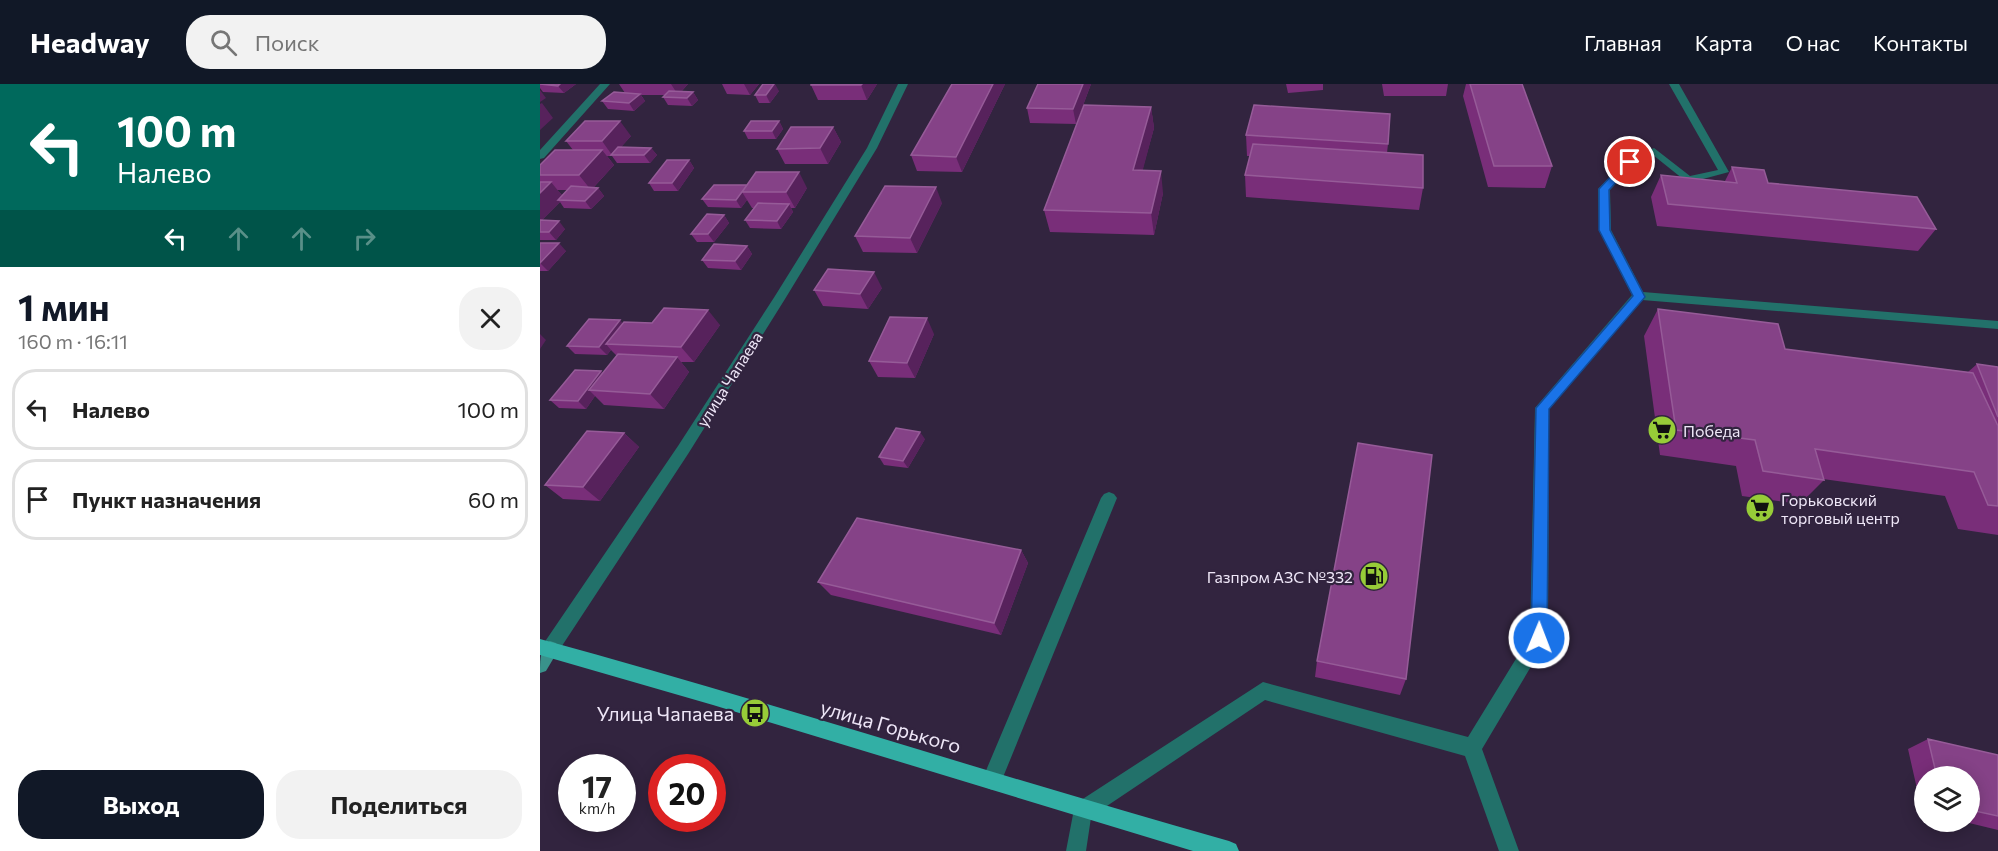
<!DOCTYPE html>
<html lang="ru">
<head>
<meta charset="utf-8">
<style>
  body { margin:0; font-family:Commissioner,sans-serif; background:#f2f2f2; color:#222; height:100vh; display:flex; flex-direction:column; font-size:22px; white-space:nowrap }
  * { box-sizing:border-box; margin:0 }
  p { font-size:20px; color:#767676 }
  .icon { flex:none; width:33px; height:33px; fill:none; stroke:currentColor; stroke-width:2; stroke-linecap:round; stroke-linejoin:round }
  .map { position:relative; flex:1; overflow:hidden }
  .sheet { display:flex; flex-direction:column; background:#fff; width:540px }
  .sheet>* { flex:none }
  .guide { background:#00695c; color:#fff; overflow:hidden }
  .buttons { position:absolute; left:1374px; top:682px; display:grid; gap:12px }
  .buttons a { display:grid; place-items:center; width:66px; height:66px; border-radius:50%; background:#fff; box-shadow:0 3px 15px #0003; font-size:30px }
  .speed { position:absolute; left:18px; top:670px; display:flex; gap:12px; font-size:30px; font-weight:700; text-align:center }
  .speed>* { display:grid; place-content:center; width:78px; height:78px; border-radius:50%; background:#fff; box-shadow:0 3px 15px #0003; line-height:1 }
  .speed small { font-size:15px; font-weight:400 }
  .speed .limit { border:9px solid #d22; background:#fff; color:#111 }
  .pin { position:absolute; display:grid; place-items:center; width:51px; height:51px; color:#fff; margin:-26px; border:3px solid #fff; border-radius:50%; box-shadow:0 2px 6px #0007 }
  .me { position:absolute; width:66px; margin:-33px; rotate:1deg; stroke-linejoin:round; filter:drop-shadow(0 0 4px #0008) }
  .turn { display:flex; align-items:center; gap:21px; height:126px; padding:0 18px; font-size:27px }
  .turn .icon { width:78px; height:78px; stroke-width:2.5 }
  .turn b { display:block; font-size:42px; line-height:51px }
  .lanes { display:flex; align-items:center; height:57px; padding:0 18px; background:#0003; justify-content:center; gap:30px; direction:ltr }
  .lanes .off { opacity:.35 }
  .round { display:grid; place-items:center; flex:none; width:63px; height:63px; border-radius:24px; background:#f2f2f2 }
  .overview { display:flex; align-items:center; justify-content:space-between; height:102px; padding:0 18px }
  h1 { font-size:36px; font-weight:700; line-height:45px; color:#111827 }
  .action { display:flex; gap:12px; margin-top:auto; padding:12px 18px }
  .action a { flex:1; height:69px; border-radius:24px; background:#111827; color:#fff; font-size:24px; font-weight:700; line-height:69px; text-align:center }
  .action a+a { background:#f2f2f2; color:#222 }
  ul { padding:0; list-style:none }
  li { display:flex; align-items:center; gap:18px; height:81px; margin:0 12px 9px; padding:0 6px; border:3px solid #e0e0e0; border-radius:24px }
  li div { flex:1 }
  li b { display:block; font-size:22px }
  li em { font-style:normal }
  header { display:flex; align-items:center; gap:36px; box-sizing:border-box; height:84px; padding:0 30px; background:#111827; color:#fff }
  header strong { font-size:28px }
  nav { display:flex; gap:33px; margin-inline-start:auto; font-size:21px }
  .search { width:420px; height:54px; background:#f2f2f2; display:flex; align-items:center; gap:15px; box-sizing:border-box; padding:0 21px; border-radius:24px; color:#767676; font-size:22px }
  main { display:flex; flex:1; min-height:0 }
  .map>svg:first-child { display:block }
</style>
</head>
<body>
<header>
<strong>Headway</strong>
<div class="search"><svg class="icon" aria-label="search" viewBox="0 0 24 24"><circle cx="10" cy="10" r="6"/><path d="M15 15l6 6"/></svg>Поиск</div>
<nav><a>Главная</a><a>Карта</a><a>О нас</a><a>Контакты</a></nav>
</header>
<main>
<section class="sheet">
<div class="guide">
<div class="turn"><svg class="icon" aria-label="left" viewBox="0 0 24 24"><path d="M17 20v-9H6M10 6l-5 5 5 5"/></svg><div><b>100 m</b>Налево</div></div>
<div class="lanes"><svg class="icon" aria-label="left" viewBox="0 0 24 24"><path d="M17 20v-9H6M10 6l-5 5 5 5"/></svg><svg class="icon off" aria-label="ahead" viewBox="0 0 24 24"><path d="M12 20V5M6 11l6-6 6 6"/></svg><svg class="icon off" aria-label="ahead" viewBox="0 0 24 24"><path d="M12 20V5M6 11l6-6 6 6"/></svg><svg class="icon off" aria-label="right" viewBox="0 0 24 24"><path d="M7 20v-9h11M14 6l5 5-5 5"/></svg></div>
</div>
<div class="overview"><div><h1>1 мин</h1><p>160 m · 16:11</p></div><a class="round"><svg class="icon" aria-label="close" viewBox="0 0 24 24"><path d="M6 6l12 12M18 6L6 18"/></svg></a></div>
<ul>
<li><svg class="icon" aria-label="left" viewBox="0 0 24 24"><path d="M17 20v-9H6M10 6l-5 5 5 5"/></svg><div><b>Налево</b></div><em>100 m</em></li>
<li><svg class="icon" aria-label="arrive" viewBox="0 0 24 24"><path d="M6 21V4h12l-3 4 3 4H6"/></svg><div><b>Пункт назначения</b></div><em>60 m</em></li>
</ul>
<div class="action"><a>Выход</a><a>Поделиться</a></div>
</section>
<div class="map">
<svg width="1458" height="767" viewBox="0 0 1458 767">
  <rect width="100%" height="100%" fill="#32243f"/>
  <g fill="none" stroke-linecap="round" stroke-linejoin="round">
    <path fill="#22716a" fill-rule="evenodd" d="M1129,0H1139L1189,88L1148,99L1113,71L1094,80L1070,106L1071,146L1103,208L1458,237V245L1102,216L1009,325L1008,554L942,665L979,767H959L925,672L725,616L549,734L542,737L535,734L532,727L535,720L723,598L928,653L990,552L995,324L1092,211L1059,146L1058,105L1086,76L1114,64L1150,92L1178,86Z
      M569,408L574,410L577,414L459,703L452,706L445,703L442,696L561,414L564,410Z"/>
    <path fill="#22716a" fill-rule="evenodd" d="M60,0H70L4,74L0,75V66Z
      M358,0H368L337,64L245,215L148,370L16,571L10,573L4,571L1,565L4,559L138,362L235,212L327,64Z
      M542,717L549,720L552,727L546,767H526L535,720Z"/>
    <path fill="#39928b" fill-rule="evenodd" d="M10,557L16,559L19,565L6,587L0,589C0,577 0,562 10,557Z"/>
    <path fill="#32afa5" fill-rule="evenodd" d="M0,555C231,618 458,692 689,757L696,760L699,767H653L173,621L0,571Z"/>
  </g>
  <path fill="#792e79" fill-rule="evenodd" d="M0,0H36L24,9L3,8L0,4Z
    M79,0H148L141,8H153L158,16L152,22L128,21L123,13L126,11H101L105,17L94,27L68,25L62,17L85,9Z
    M182,0H219L210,11L187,10Z
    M337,0L327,16H278L271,1Z
    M412,0H465L422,88L377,87L371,71Z
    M551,0L536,40L490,39L487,24Z
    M746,0H783V6L748,9Z
    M842,0H908L906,12H844Z
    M926,0H982L1012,82L1005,104L948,103L923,12Z
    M239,7L230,19H219L215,11Z
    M611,23L614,44L602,87L623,109L614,151L510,148L504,126Z
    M239,37L243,45L236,55H208L204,47Z
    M293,43L301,58L288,80H245L237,65Z
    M706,51L848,60L847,69L883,104L879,126L706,113L705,91L710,72H707Z
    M91,52L81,63L111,64L117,71L110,79H77L72,72H67L74,81L54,103L58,104L64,112L51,125L24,124L20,118L2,136L25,145L16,156H0V81L33,66L26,57ZM17,106H27L22,111Z
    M149,76L154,84L138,107H114L109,99Z
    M1192,83L1228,99L1396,145L1378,167L1117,142L1111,113L1121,91L1185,97Z
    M174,101L267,104L255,124H251L253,128L241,145L210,144L205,136L214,124H212L207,116L201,124L168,123L162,115Z
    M402,119L377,169L323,168L315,152Z
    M184,131L189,139L174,158H157L151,150Z
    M0,159L26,167L8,187H0Z
    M207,162L212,170L201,186L168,184L162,176Z
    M342,204L328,225L283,222L274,206Z
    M1118,225L1245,265L1428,288L1437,280L1458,283V451L1418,445L1405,412L1283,395L1284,396L1260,420L1202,412L1196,382L1120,371L1104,252Z
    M83,239L180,241L154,278H141L149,288L124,325L64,321L55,312L46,325L19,324L10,316L61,287L63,289L77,272L71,266L67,271L35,270L27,262Z
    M394,250L375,294L338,293L329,277Z
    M84,349L99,363L60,417L23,415L5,401Z
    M385,355L368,384L344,381L339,373Z
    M481,466L488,479L461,551L291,511L278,498Z
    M777,577L866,595L860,611L775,593Z
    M1388,655L1458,671V746L1425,738H1430V693H1384V728L1382,727L1368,665Z"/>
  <path fill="#57225c" d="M20,0H36L24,9L18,2Z
    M131,0H148L138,11Z
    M204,0H219L210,11Z
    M234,0H235L239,7L230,19L226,11Z
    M322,0H337L327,16L321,1Z
    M453,0H465L422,88L416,73Z
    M543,0H551L536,40L533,25Z
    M0,6L6,14L0,18Z
    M153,8L158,16L152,22L147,14Z
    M100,10L105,17L94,27L89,19Z
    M2,19L13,34L0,46V20Z
    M611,23L614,44L597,108L593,86Z
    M80,37L91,52L74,71H72L62,57Z
    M239,37L243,45L236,55L232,47Z
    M293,43L301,58L288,80L280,64Z
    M111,64L117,71L110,79L104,71Z
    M62,66L74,81L51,106L39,91Z
    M149,76L154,84L138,107L132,99Z
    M621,87L623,109L614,151L611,129Z
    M259,88L267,104L255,124L246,108Z
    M11,98L24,114L18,116L20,118L0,138V109Z
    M396,103L402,119L377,169L370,154Z
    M58,104L64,112L51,125L45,117Z
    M202,108L207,116L201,124L196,116Z
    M249,120L253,128L241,145L237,137Z
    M184,131L189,139L174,158L168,150Z
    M19,137L25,145L16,156L9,148Z
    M19,159L26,167L8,187L0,179Z
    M207,162L212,170L201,186L195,177Z
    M334,188L342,204L328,225L320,210Z
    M168,226L180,241L154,278L141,263Z
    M387,234L394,250L375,294L367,279Z
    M80,236L87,244L66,260L71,266L67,271L59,263Z
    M0,250L6,256L0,265Z
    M137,273L149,288L124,325L110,310Z
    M61,287L69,295L49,306L55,312L46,325L38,317Z
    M380,348L385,355L368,384L363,377Z
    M84,349L99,363L60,417L43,403Z
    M481,466L488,479L461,551L454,539Z"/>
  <path fill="#854287" stroke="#965b98" stroke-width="1.5" d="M0,0H20L18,2Z
    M223,0H234L226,11H215Z
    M271,0H322L321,1H271Z
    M412,0H453L416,73L371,71Z
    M498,0H543L533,25L487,24Z
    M930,0H982L1012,82H954Z
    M129,7L153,8L147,14L123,13Z
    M74,8L100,10L89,19L62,17Z
    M544,21L611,23L593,86L621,87L611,129L504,126Z
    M714,21L850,30L848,60L706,51Z
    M45,37H80L62,57H26Z
    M211,37H239L232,47H204Z
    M251,43H293L280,64L237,65Z
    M713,60L883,71V104L705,91Z
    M78,63L111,64L104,71H71Z
    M15,66H62L39,91H0V81Z
    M127,76H149L132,99H109Z
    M1192,83L1224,86L1228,99L1377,113L1396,145L1128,120L1121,91L1197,99Z
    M216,88H259L246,108H202Z
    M0,98H11L0,109Z
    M174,101H207L196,116L162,115Z
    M31,102L58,104L45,117L18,116Z
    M345,102L396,103L370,154L315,152Z
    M218,119L249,120L237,137L205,136Z
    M167,130L184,131L168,150H151Z
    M0,136L19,137L9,148H0Z
    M0,159H19L0,179Z
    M174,160L207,162L195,177L162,176Z
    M288,185L334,188L320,210L274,206Z
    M124,224L168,226L141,263L66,260L84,238L112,239Z
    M1118,225L1238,240L1245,265L1433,289L1458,342V422L1448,421L1434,388L1275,365L1284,396L1223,387L1215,356L1136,346Z
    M350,233L387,234L367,279L329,277Z
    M49,235L80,236L59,263L27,262Z
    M78,270L137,273L110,310L49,306Z
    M1437,280L1458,283V333Z
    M35,286L61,287L38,317L10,316Z
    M356,344L380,348L363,377L339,373Z
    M47,347L84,349L43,403L5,401Z
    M818,359L892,371L866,595L777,577Z
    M317,434L481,466L454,539L278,498Z
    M1388,655L1458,671V732L1430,726V693H1397Z"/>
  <path fill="#1a73e8" stroke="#114b97" stroke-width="1.5" d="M1086,76L1095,78L1069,106L1070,146L1105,213L1009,325L1007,554L1004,559L999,561L993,559L991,554L996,324L1093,212L1059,146V105Z"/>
  <defs>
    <g id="supermarket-disc" transform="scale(1.5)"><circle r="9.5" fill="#97cc38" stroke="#32243f"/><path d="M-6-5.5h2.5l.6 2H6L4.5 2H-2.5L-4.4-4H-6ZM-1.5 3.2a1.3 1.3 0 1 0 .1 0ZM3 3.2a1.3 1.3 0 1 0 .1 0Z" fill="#111"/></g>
    <g id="fuel-disc" transform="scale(1.5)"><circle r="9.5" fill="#97cc38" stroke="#32243f"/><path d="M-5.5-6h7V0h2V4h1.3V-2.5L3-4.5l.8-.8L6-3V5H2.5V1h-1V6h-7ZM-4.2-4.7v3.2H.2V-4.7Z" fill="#111"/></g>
    <g id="bus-disc" transform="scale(1.5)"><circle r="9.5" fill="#97cc38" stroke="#32243f"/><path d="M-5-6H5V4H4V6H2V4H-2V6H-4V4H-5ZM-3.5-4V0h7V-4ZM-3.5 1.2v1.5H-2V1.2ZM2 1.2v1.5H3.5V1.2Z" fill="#111"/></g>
  </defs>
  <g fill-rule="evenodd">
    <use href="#supermarket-disc" x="1122" y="346"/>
    <use href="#supermarket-disc" x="1220" y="424"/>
    <use href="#fuel-disc" x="834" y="492"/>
    <use href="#bus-disc" x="215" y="629"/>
  </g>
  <g text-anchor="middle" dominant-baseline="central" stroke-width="4.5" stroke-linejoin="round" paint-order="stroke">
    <g font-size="16" fill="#eee6f7" stroke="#32243f">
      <text transform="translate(189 295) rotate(-58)">улица Чапаева</text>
    </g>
    <g font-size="16" fill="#eee6f7" stroke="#32243f" text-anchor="start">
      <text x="1143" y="346">Победа</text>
      <text x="1241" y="415">Горьковский<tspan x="1241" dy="18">торговый центр</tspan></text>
      <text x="813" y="492" text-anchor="end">Газпром АЗС №332</text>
    </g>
    <g font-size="20" fill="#eee6f7" stroke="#32243f" text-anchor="end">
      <text x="194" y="629">Улица Чапаева</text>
    </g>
    <g font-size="20" fill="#eee6f7" stroke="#32243f">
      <text transform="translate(351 642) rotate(16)">улица Горького</text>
    </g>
  </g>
</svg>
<div class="buttons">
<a><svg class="icon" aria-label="layers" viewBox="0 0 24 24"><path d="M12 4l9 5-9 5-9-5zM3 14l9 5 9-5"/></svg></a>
</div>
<div class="speed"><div>17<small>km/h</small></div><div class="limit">20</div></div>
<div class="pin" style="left:1090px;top:78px;background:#d93025"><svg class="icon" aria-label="arrive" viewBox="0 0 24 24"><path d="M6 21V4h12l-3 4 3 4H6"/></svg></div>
<svg class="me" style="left:999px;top:554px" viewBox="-20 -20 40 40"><circle r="17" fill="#1a73e8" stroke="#fff" stroke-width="3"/><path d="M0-11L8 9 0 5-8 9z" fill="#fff"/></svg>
</div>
</main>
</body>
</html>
